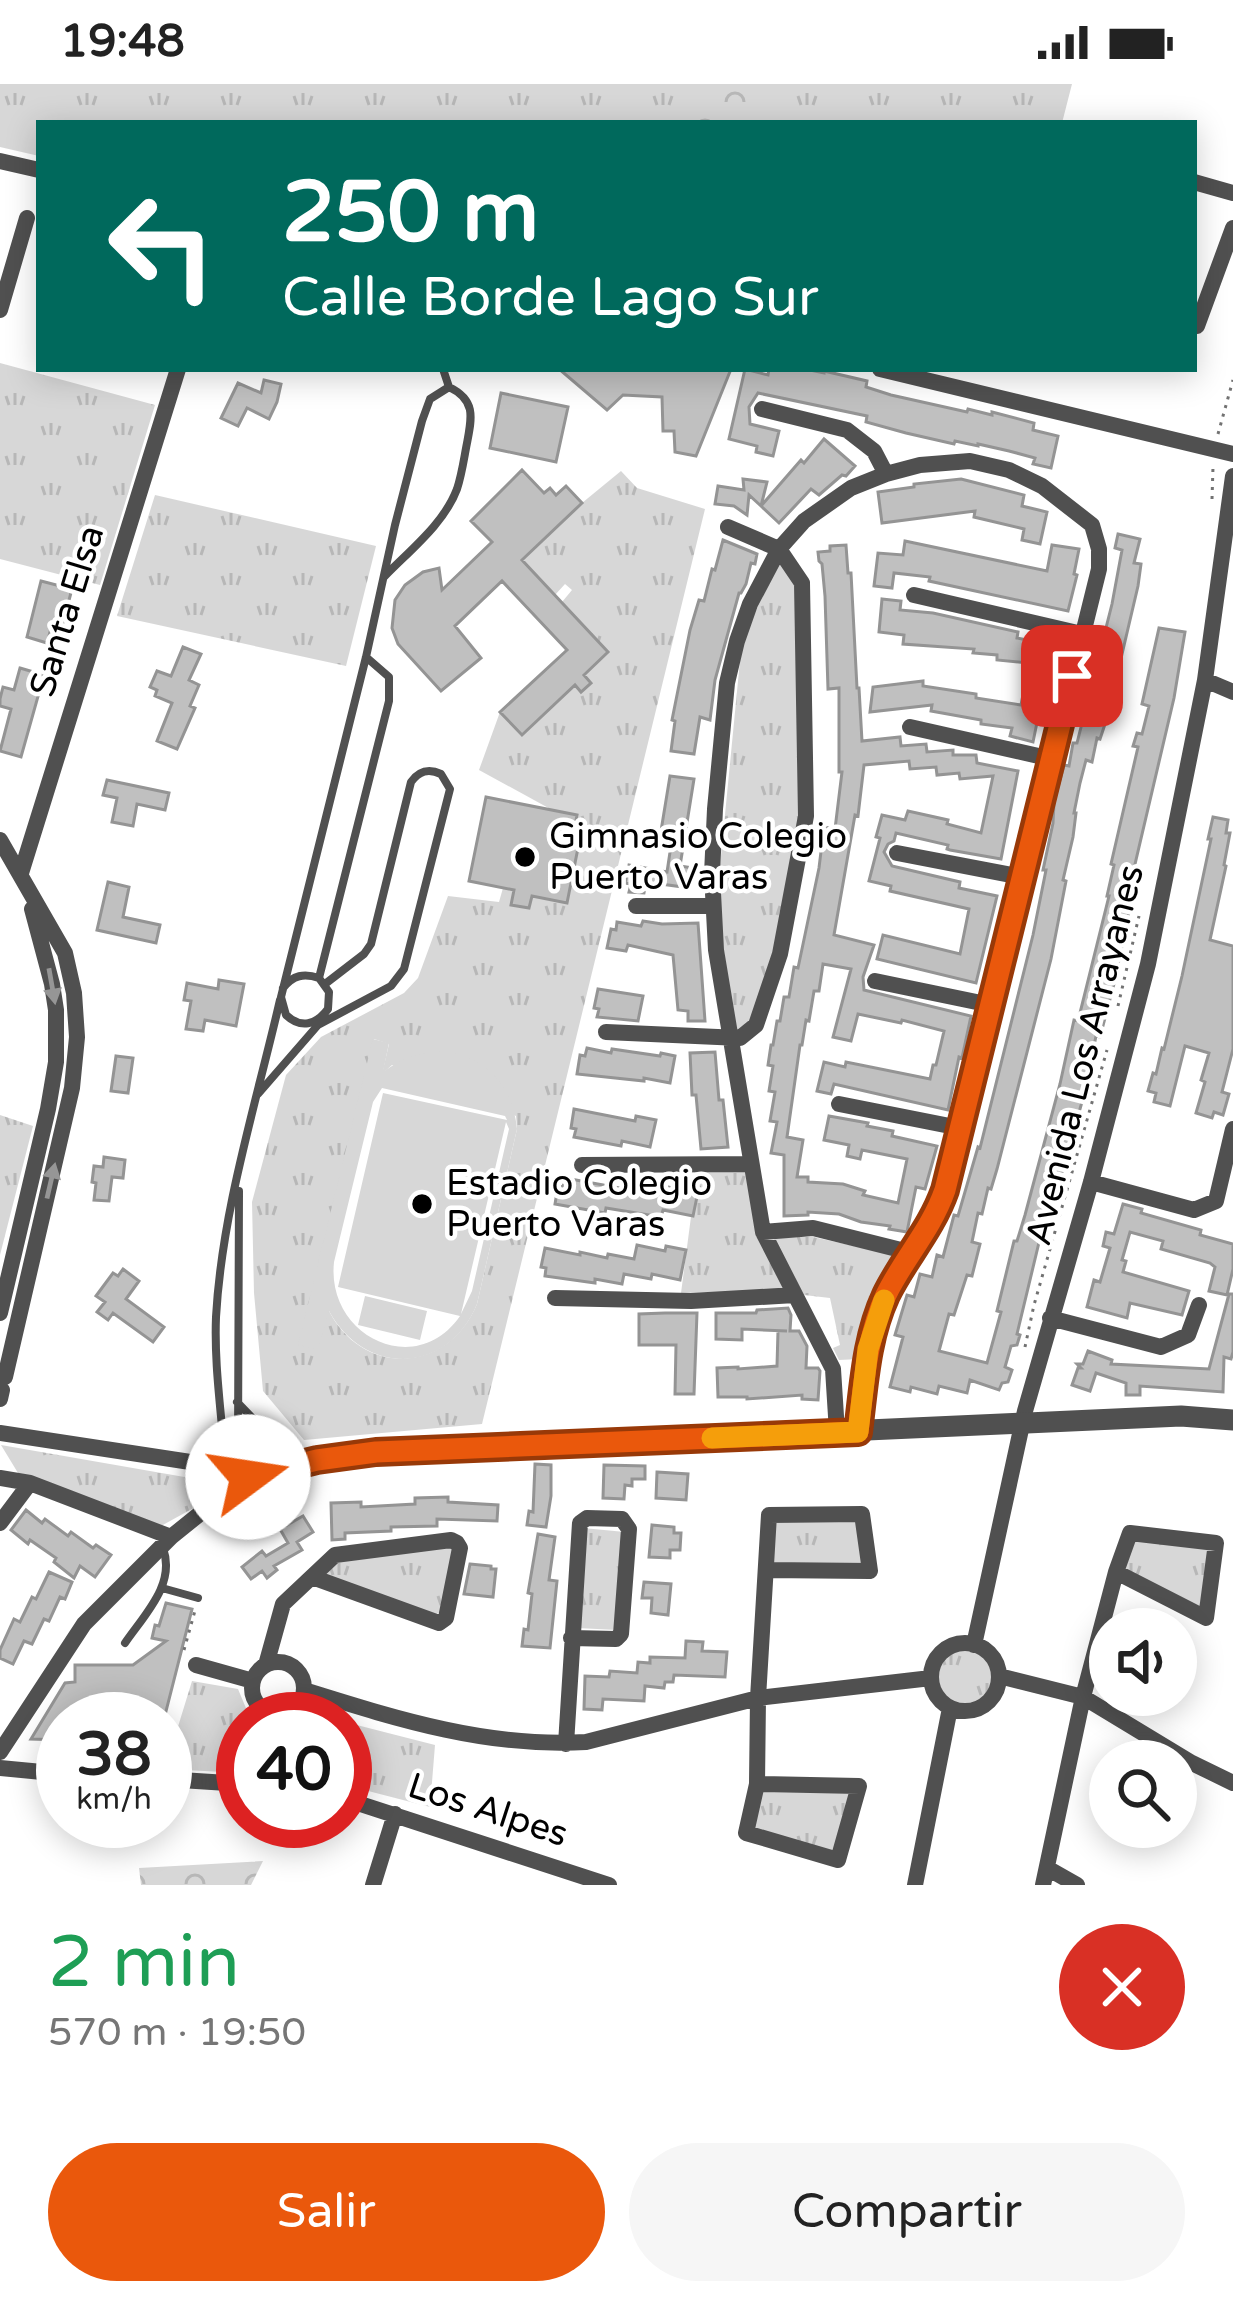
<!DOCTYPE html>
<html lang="es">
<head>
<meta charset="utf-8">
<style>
  body { margin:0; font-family:"Varela Round",sans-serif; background:#f6f6f6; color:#222; height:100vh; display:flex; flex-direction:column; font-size:45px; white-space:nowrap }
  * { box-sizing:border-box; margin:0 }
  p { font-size:39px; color:#767676 }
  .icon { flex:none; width:66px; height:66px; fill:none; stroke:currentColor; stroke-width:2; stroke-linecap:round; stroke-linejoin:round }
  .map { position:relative; height:1801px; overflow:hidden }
  .panel { display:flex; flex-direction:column; background:#fff; flex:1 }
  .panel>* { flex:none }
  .guide { position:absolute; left:36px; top:36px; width:1161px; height:252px; border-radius:0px; box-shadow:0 6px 30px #0003; background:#00695c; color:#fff; overflow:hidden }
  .fabs { position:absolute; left:1089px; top:1524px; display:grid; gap:24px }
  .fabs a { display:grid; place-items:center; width:108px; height:108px; border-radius:50%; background:#fff; box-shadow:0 6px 30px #0003; font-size:60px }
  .speed { position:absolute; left:36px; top:1608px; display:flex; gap:24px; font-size:60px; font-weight:700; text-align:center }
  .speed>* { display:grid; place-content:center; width:156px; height:156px; border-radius:50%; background:#fff; box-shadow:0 6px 30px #0003; line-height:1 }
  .speed small { font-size:30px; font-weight:400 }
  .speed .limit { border:18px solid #d22; background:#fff; color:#111 }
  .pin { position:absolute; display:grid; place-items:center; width:102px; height:102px; color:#fff; margin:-51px; border-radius:24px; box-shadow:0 6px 18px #0006 }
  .me { position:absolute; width:132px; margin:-66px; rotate:76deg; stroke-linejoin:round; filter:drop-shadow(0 0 9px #0008) }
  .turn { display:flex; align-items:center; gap:42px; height:252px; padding:0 48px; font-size:54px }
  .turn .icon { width:156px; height:156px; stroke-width:2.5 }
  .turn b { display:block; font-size:84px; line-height:102px }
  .round { display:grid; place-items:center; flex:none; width:126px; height:126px; border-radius:63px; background:#f6f6f6 }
  .summary { display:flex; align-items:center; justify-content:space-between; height:204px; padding:0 48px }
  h1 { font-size:72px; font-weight:600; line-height:90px; color:#1e9e55 }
  .button { display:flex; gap:24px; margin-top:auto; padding:24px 48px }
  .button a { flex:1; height:138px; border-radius:72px; background:#ea580c; color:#fff; font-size:48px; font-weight:600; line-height:138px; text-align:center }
  .button a+a { background:#f6f6f6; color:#222 }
  .status { display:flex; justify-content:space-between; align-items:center; height:84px; padding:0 60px; background:#fff; direction:ltr }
  .status svg { height:33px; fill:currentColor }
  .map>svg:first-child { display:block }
</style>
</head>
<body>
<div class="status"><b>19:48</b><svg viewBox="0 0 49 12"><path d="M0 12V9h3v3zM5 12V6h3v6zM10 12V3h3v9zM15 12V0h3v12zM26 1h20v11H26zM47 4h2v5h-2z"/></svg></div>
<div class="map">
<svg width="1233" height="1801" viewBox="0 0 1233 1801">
  <defs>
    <pattern id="grass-tufts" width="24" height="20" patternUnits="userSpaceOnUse" patternTransform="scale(3)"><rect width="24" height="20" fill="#d7d7d7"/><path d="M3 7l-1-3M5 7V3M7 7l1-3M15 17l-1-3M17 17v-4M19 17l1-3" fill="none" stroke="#b7b7b7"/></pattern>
    <pattern id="forest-crowns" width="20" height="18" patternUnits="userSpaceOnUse" patternTransform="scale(3)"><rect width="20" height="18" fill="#d7d7d7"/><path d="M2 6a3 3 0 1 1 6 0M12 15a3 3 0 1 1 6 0" fill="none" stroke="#b7b7b7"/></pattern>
  </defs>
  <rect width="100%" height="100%" fill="#fff"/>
  <path fill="url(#grass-tufts)" fill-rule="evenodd" d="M0,0H1072L1062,39H39V72L0,63Z
    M0,279L155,321L100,501L0,475Z
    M621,387L637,404L705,425L482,1340L304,1356L263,1307L254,1209L252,1118L286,991L321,953L404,909L418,894L448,812L499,818L503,804L514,806L512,821L529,824L532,812L567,818L580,748L574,747L554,727L479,686L500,628L523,651L575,601L581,608L584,591L608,568L562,518L572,506L565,500L555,511L522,476L582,419ZM374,955L389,960L382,990L392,981L516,1032L517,1045L477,1220C448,1290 362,1294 328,1225L299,1261Z
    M155,411L376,462L346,582L117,532Z
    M781,474L796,501L801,732L776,869L751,938L736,959L717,813L742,556Z
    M0,1031L33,1042L0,1171Z
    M745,1086L786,1207L681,1209L697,1087Z
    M773,1153H813L900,1172L870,1223L860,1275L839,1276L833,1264L840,1261L830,1214L804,1211Z
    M1,1361L213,1398L199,1421L161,1442L18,1389Z
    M860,1432L868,1485L768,1484L771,1433Z
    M583,1444L625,1448L617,1546L577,1544Z
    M1134,1455L1210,1464L1202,1525L1123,1485Z
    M447,1463L455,1466L442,1527L433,1532L322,1492L338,1477Z
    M934 1593a31 31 0 1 1 62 0a31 31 0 1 1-62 0Z
    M192,1597L238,1605L248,1629L256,1635H243V1689L165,1685Z
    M345,1638L435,1661L430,1723L345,1701Z
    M759,1703L856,1704L836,1773L749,1747Z"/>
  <path fill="url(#forest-crowns)" d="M703,0H753L738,39H694Z
    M263,1777L251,1801H141L139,1784Z"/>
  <path fill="#d7d7d7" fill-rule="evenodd" d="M373,955L389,959L383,988C440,945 510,973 517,1045L477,1220C448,1291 365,1293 329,1227L318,1265L298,1261ZM382,1004L505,1032L507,1036L383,1009L338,1203L460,1232C416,1296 326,1252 334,1178L373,1018ZM506,1038L509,1045L472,1207L461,1230Z
    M365,1212L427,1227L420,1256L358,1241Z"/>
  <path fill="#c0c0c0" stroke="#949494" stroke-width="3" d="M559,285H731L696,372L675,368L674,347H663L662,313L623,311L607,326Z
    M745,285L768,291L769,285H805L824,289V287L867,297L866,303L891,311L967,328L968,325L992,331V328L1034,339L1033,346L1058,352L1051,384L1033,380L1035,374L1009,367L978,360V362L955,357L954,360L906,349L866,338L867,332L758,309L749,323L750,340L779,347L773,372L756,368L757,362L729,355Z
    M264,296L281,300L277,318L269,335L247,324L238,342L221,334L238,299L261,309Z
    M501,309L568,323L556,378L490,364Z
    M824,355L855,382L846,392L842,391L819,411L811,405L779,439L761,422L801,376L804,379Z
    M522,386L544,409L550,404L556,411L566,402L582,419L522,476L608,568L584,591L591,599L581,608L575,601L522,651L500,628L567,566L502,497L455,542L481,574L441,607L398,560L392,544L395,516L405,501L423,488L439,484L442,506L492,458L471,437Z
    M743,395L767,398L761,422L749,411L747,431L734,422L715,420L718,402L744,406Z
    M961,395L1024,411L1022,422L1047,428L1040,460L1022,456L1024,445L974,433L975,427L882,439L878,408L914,403V400Z
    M1118,450L1140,455L1134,479L1141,480L1138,502L1118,587L1116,586L1107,634L1100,655L1097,654L1092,678L1086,676L1080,699L1074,729H1076L1073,753L1063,796L1066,797L1051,875L997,1085L991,1105L988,1104L982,1130L978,1129L972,1158L980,1160L972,1192L967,1191L954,1231L949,1230L939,1267L987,1279L1001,1228L997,1227L1014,1157H1017L1025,1131L1060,1000L1074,936L1078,937L1109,812H1107L1114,781L1111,780L1138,663L1133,662L1137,649L1142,650L1149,622L1142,620L1159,544L1185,548L1174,614L1132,793L1136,795L1114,900L1100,953L1096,952L1084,1011L1053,1120L1045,1146H1042L1017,1250L1020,1251L1017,1261L1011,1262L1005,1283L1012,1286L1008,1298L1002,1299L999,1306L970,1296L967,1309L939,1302L937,1310L911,1303L910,1308L890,1303L903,1253L895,1251L907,1211L914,1213L920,1190L932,1193L937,1171L943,1173L954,1131L958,1132L978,1063L980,1064L1033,851L1046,786H1043L1053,739L1054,718L1064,681L1069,682L1073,659H1077L1112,520L1122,466L1115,464Z
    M723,456L757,470L755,480L751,479L746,500L741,509H739L715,596L710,636L700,633L694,670L671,667L675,637L672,636L690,546L699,516L704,517L712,485L715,486Z
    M905,457L1047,487L1052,461L1079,465L1074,490L1077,491L1068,527L929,497L930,493L894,489L892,504L874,502L878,469L903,471Z
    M846,461L848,489H851L857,604H859L862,657L900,653L901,662L926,660L927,668L953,666V671H976L977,679L1018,687L1001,775L950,766L947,765L948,761L896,749L894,757L888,760L884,768L892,782L960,798L959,804L997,812L976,899L877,875L883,851L960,870L969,825L890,807L891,802L869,797L880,754L876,753L882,731L905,736L908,727L948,736L947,740L981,749L993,692L960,695L959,689L937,691L936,683L910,685L909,677L864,681L858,732L855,731L834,851L874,861L863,893L864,906L971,932L962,974L959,973L948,1026L834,1000L831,1010L817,1007L824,978L845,983L846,978L930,995L933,981H936L944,947L902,936L901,939L858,930L851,957L833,953L851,885L823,880L819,907H814L809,937L806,936L802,961H800L787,1053L803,1056L797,1093H808V1098L843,1100L865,1107L863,1111L898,1119L907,1075L862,1066L860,1075L847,1072L849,1061L824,1056L829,1032L868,1039L867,1042L893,1047L892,1052L937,1062L925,1105L916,1103L907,1148L889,1145L890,1142L861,1138L839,1130L808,1128V1131L784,1132V1071L771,1069L777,1038L770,1037L775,1008L769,1007L773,982L768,981L771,961H773L777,937H780L784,913H789L794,883L798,884L819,784L824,743L835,745L842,688H839V604L828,605L825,512L822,480L819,477L818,468L830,467V462Z
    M41,497L72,505L60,550L50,548L47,559L27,553Z
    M882,515L901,517L900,526L933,529L1018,548L1017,554L1060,563L1044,624H1040L1033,658L1010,652L1012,644L981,640V636L931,627L932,621L870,628L873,603L923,597V602L976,610V614L1021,621L1029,579L997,576V571L973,569L974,565L903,560L904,551L879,548Z
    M183,563L201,570L189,596L199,601L190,622L195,624L177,665L157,657L172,619L155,612L157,606L150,603L157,587L171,592Z
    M20,584L44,591L21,673L0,667L11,625L0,622V615L3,603L14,606Z
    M670,692L694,695L680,782L693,784L690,804L646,798L644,809L629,808L631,800L625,799L629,781L667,788L672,755L660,753Z
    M107,696L169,709L165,726L137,720L133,742L112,738L117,714L103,711Z
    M486,713L577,731L574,747L581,749L567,819L532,812L529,824L511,821L514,806L469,797Z
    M1213,733L1228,736L1226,749H1230L1224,781L1226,782L1210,856L1233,862V965L1222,1008L1229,1010L1223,1031L1214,1028L1212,1034L1196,1029L1205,998L1201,996L1209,969L1185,962L1170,1022L1154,1018L1156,1009L1148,1007L1153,989L1156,990L1162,964L1164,965L1182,892L1211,755H1208Z
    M108,798L129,803L123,833L160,841L156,859L97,846Z
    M643,837L662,840L698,839L705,937H688V927L678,926L673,871L628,861L626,867L607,864L611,845L616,846L617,838L641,842Z
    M219,896L244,900L236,942L205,936L203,947L186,945L191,917L184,916L187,899L218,905Z
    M598,905L643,912L638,937L597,933L599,925L594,924Z
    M587,964L611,969L612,965L660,972L661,969L675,972L670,999L644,994V997L577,990L580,971L585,972Z
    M715,968L719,1016H723L728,1063L701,1065L696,1011H692L690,969Z
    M116,972L133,974L128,1009L111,1007Z
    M574,1025L635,1037L636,1032L656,1036L650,1063L622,1057L621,1062L574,1053L576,1045L571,1044Z
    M104,1073L125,1076L123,1094L112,1093L109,1117L94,1116L96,1099L92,1098L94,1082L103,1083Z
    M565,1094L625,1105L626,1100L647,1104L648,1099L678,1105L679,1099L699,1103L693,1132L663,1126L661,1133L606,1124L605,1129L555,1120L558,1102L563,1103Z
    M1123,1120L1142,1125L1141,1129L1201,1146L1200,1151L1233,1160V1185L1227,1211L1209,1207L1215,1183L1210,1179L1161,1165L1163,1157L1130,1148L1122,1176L1126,1177L1123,1188L1189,1207L1182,1231L1130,1219L1127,1234L1087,1223L1094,1196L1100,1198L1110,1164L1103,1162L1106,1148L1114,1150Z
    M637,1161L665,1167L666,1162L686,1166L680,1196L652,1190L651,1195L624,1190L622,1200L595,1195V1199L545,1192L546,1184L541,1183L545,1164L580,1171V1168L607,1174L608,1170L634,1175Z
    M123,1185L139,1197L126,1215L164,1243L153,1258L113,1229L108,1236L97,1228L105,1218L96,1212L113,1189L118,1192Z
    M1229,1210H1233V1268L1231,1275L1224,1273L1223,1308L1140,1302V1311H1126V1299L1096,1289L1090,1307L1072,1301L1078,1284H1081L1077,1280H1083L1088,1267L1112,1276L1111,1280L1209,1285Z
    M788,1224L791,1231L790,1247H799L807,1262L806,1284H818L820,1287L818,1316L802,1315V1311L747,1315V1313H718L717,1284L738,1283V1285L777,1282L778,1247H787L742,1245V1256L716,1255V1229H756L757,1226Z
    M665,1229H697L694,1310H675L676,1261H639V1230Z
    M535,1380L551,1381V1412L546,1443L527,1441L529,1427L533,1428Z
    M604,1381L645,1382V1395H632V1402L625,1401L624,1415L603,1414Z
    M657,1388L688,1390L686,1416L656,1414Z
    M448,1413V1418L498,1421L497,1437L437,1435V1442L391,1443V1447L345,1449V1455L332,1456L331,1419L361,1418V1423L415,1420V1414Z
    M26,1426L42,1439L45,1435L68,1452L71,1448L93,1464L96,1461L111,1471L95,1493L80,1482L74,1494L54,1478L56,1474L30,1456L28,1460L11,1446Z
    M303,1432L313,1448L297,1458L302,1466L274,1482L277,1486L267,1494L262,1487L251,1495L242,1483L262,1467L266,1472L288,1459L280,1445Z
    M652,1441L674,1443V1449H681L680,1466H670V1474L649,1473Z
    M538,1450L555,1453L549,1496L557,1497L550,1564L522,1562L524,1545L528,1546L532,1510L528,1509Z
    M470,1480L491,1482V1485H496L493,1513L464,1510Z
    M49,1488L72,1498L65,1515L60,1513L49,1537L44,1535L32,1560L24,1557L13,1580L0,1574V1566L14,1535L20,1538L32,1513L36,1515Z
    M644,1498L671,1500L668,1531L651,1529L652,1514H642Z
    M166,1519L192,1525L164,1635H63V1656L31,1655L65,1599L75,1598V1581H133L166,1557L152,1554L155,1541L159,1542Z
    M686,1557L703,1558L702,1567L727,1568L725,1593L674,1591L673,1598H665L664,1604L645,1602L644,1617L603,1615L602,1626L584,1625L585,1592L609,1593L610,1587L637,1589L638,1578L650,1579V1573L685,1574Z"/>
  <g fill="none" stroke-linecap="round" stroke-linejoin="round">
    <path stroke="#727272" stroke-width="3" stroke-dasharray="3 6" stroke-linecap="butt" d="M1218,350L1233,296
      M1212,415L1213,383
      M1118,922L1139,832
      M1025,1263L1034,1221L1107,966
      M184,1566L196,1523"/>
    <path stroke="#505050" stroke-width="8" d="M384,493C409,467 444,440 457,405C462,390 464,374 467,359C472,333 476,316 449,303L443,285
      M319,894L389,617V593L366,573
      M283,904C293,891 304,889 319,894L329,908L328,925C316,941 301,945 286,931L281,913L366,573L395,441L422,337L430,315L449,303
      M258,1010L318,941L391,902L404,885L450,705L441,690C428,684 419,687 411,698L371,860L364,870L325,900
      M237,1318L266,1348L305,1371
      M225,1381C222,1331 214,1283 216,1233C222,1126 256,1020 280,916
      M235,1381L238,1364L239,1107
      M162,1504L198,1514
      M125,1559C145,1530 176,1500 163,1464"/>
    <path stroke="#505050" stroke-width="16" d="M0,77L39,86
      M1194,98L1233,109
      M0,226L27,134
      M1194,241L1197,242L1233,144
      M880,285L1233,370
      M762,325L847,346L874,367L886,390
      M914,511L1082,550
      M1205,596L1233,608
      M910,643L1052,675
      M0,756L65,869L74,909L77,953L72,1004L5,1293
      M897,769L1022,793
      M21,789L178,285
      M636,822H713
      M875,897L991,921
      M606,948L740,954L756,941L780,870L806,732L802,499L779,465L728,443
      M839,1020L960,1044
      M582,1081L751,1080
      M1091,1098L1194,1126L1216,1117L1233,1045
      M763,1148L813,1144L913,1169
      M555,1214L691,1217L795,1211
      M0,1229L48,1025L56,978V926L52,900L32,825
      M1050,1234L1161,1263L1188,1251L1199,1221
      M0,1315L2,1306
      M837,1348L833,1285L763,1148L716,866L712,790L715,725L727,599L737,557L750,520L779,465L804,437L851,404L886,390L920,381L970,377L1009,386L1042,402L1092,441L1099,465V485L945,1106C930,1147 904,1173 886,1211C866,1254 864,1301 858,1348
      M0,1349L223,1383
      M0,1394L30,1399L171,1453
      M0,1439L30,1399
      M1130,1449L1216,1459L1206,1534L1116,1488Z
      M931 1593a34 34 0 1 1 68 0a34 34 0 1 1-68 0Z
      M974,1561L1025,1327L1091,1098L1148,880L1205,596L1233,392
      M252 1604a26 26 0 1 1 52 0a26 26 0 1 1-52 0Z
      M196,1581L253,1597
      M266,1581L283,1520L335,1471L451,1456L457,1459L460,1464L446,1534L439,1539L312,1493
      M999,1592L1083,1613L1192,1679L1233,1699
      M304,1606C397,1635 488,1664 586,1658L758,1614L931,1594
      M566,1660L580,1439L587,1434L622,1435L629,1445L621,1550L616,1555L571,1554
      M0,1668L84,1540L171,1453L207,1424
      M0,1684L63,1690
      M165,1695L243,1700
      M757,1700L859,1702L838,1776L746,1749L757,1700L758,1614L769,1431L862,1430L870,1487L766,1486
      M345,1715L609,1801
      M1047,1784L1077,1801
      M373,1801L395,1730
      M915,1801L950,1624
      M1043,1801L1083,1613L1116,1488"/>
    <path stroke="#505050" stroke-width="21" d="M219 1391a11 11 0 1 1 22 0a11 11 0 1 1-22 0Z
      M238,1399C274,1377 334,1373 377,1368L1181,1332L1233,1336
      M207,1424L235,1401"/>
  </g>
  <defs><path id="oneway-solid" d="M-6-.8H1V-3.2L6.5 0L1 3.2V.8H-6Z" transform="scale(3)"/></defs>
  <g fill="#969696">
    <use href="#oneway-solid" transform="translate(52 902) rotate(80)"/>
    <use href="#oneway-solid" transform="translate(51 1097) rotate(-77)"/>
  </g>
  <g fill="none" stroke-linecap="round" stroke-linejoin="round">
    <g stroke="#983908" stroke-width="30">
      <path id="route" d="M248,1393L317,1376L376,1368L858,1348C864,1301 866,1254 886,1211C904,1174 931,1146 945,1106L1072,592"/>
    </g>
    <use href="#route" stroke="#ea580c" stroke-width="21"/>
    <path stroke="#f59e0b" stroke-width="21" d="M712,1354L858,1348L868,1265L884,1216"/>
  </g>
  <g fill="#000" stroke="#fff" stroke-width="4.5">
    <circle cx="525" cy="773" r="12"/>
    <circle cx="422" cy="1120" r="12"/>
  </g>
  <g text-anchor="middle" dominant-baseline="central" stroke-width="9" stroke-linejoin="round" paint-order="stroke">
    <g font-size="36" fill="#000" stroke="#fff">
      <text transform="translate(67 527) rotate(-73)">Santa Elsa</text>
      <text transform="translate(1085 971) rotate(-76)">Avenida Los Arrayanes</text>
      <text transform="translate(488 1726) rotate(18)">Los Alpes</text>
    </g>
    <g font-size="36" fill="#000" stroke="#fff" text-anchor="start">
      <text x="549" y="752">Gimnasio Colegio<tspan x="549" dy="41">Puerto Varas</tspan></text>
      <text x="446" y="1099">Estadio Colegio<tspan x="446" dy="41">Puerto Varas</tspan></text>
    </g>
  </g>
</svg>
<div class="fabs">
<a><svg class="icon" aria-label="sound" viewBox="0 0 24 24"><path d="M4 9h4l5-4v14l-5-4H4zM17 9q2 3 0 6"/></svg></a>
<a><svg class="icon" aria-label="search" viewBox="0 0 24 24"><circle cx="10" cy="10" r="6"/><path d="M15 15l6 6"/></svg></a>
</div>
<div class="speed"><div>38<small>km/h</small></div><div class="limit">40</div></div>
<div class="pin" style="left:1072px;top:592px;background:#d93025"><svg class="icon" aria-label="arrive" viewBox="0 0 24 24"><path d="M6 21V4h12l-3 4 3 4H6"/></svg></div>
<svg class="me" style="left:248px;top:1393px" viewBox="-20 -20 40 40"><circle r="19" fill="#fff"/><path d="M0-13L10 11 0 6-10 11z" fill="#ea580c"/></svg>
<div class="guide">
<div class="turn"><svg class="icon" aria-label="left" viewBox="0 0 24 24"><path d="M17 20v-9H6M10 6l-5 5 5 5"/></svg><div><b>250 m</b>Calle Borde Lago Sur</div></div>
</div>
</div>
<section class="panel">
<div class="summary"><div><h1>2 min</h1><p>570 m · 19:50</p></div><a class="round" style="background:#d93025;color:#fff"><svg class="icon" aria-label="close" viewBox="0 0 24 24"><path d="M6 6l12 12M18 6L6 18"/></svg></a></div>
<div class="button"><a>Salir</a><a>Compartir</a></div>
</section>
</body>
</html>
